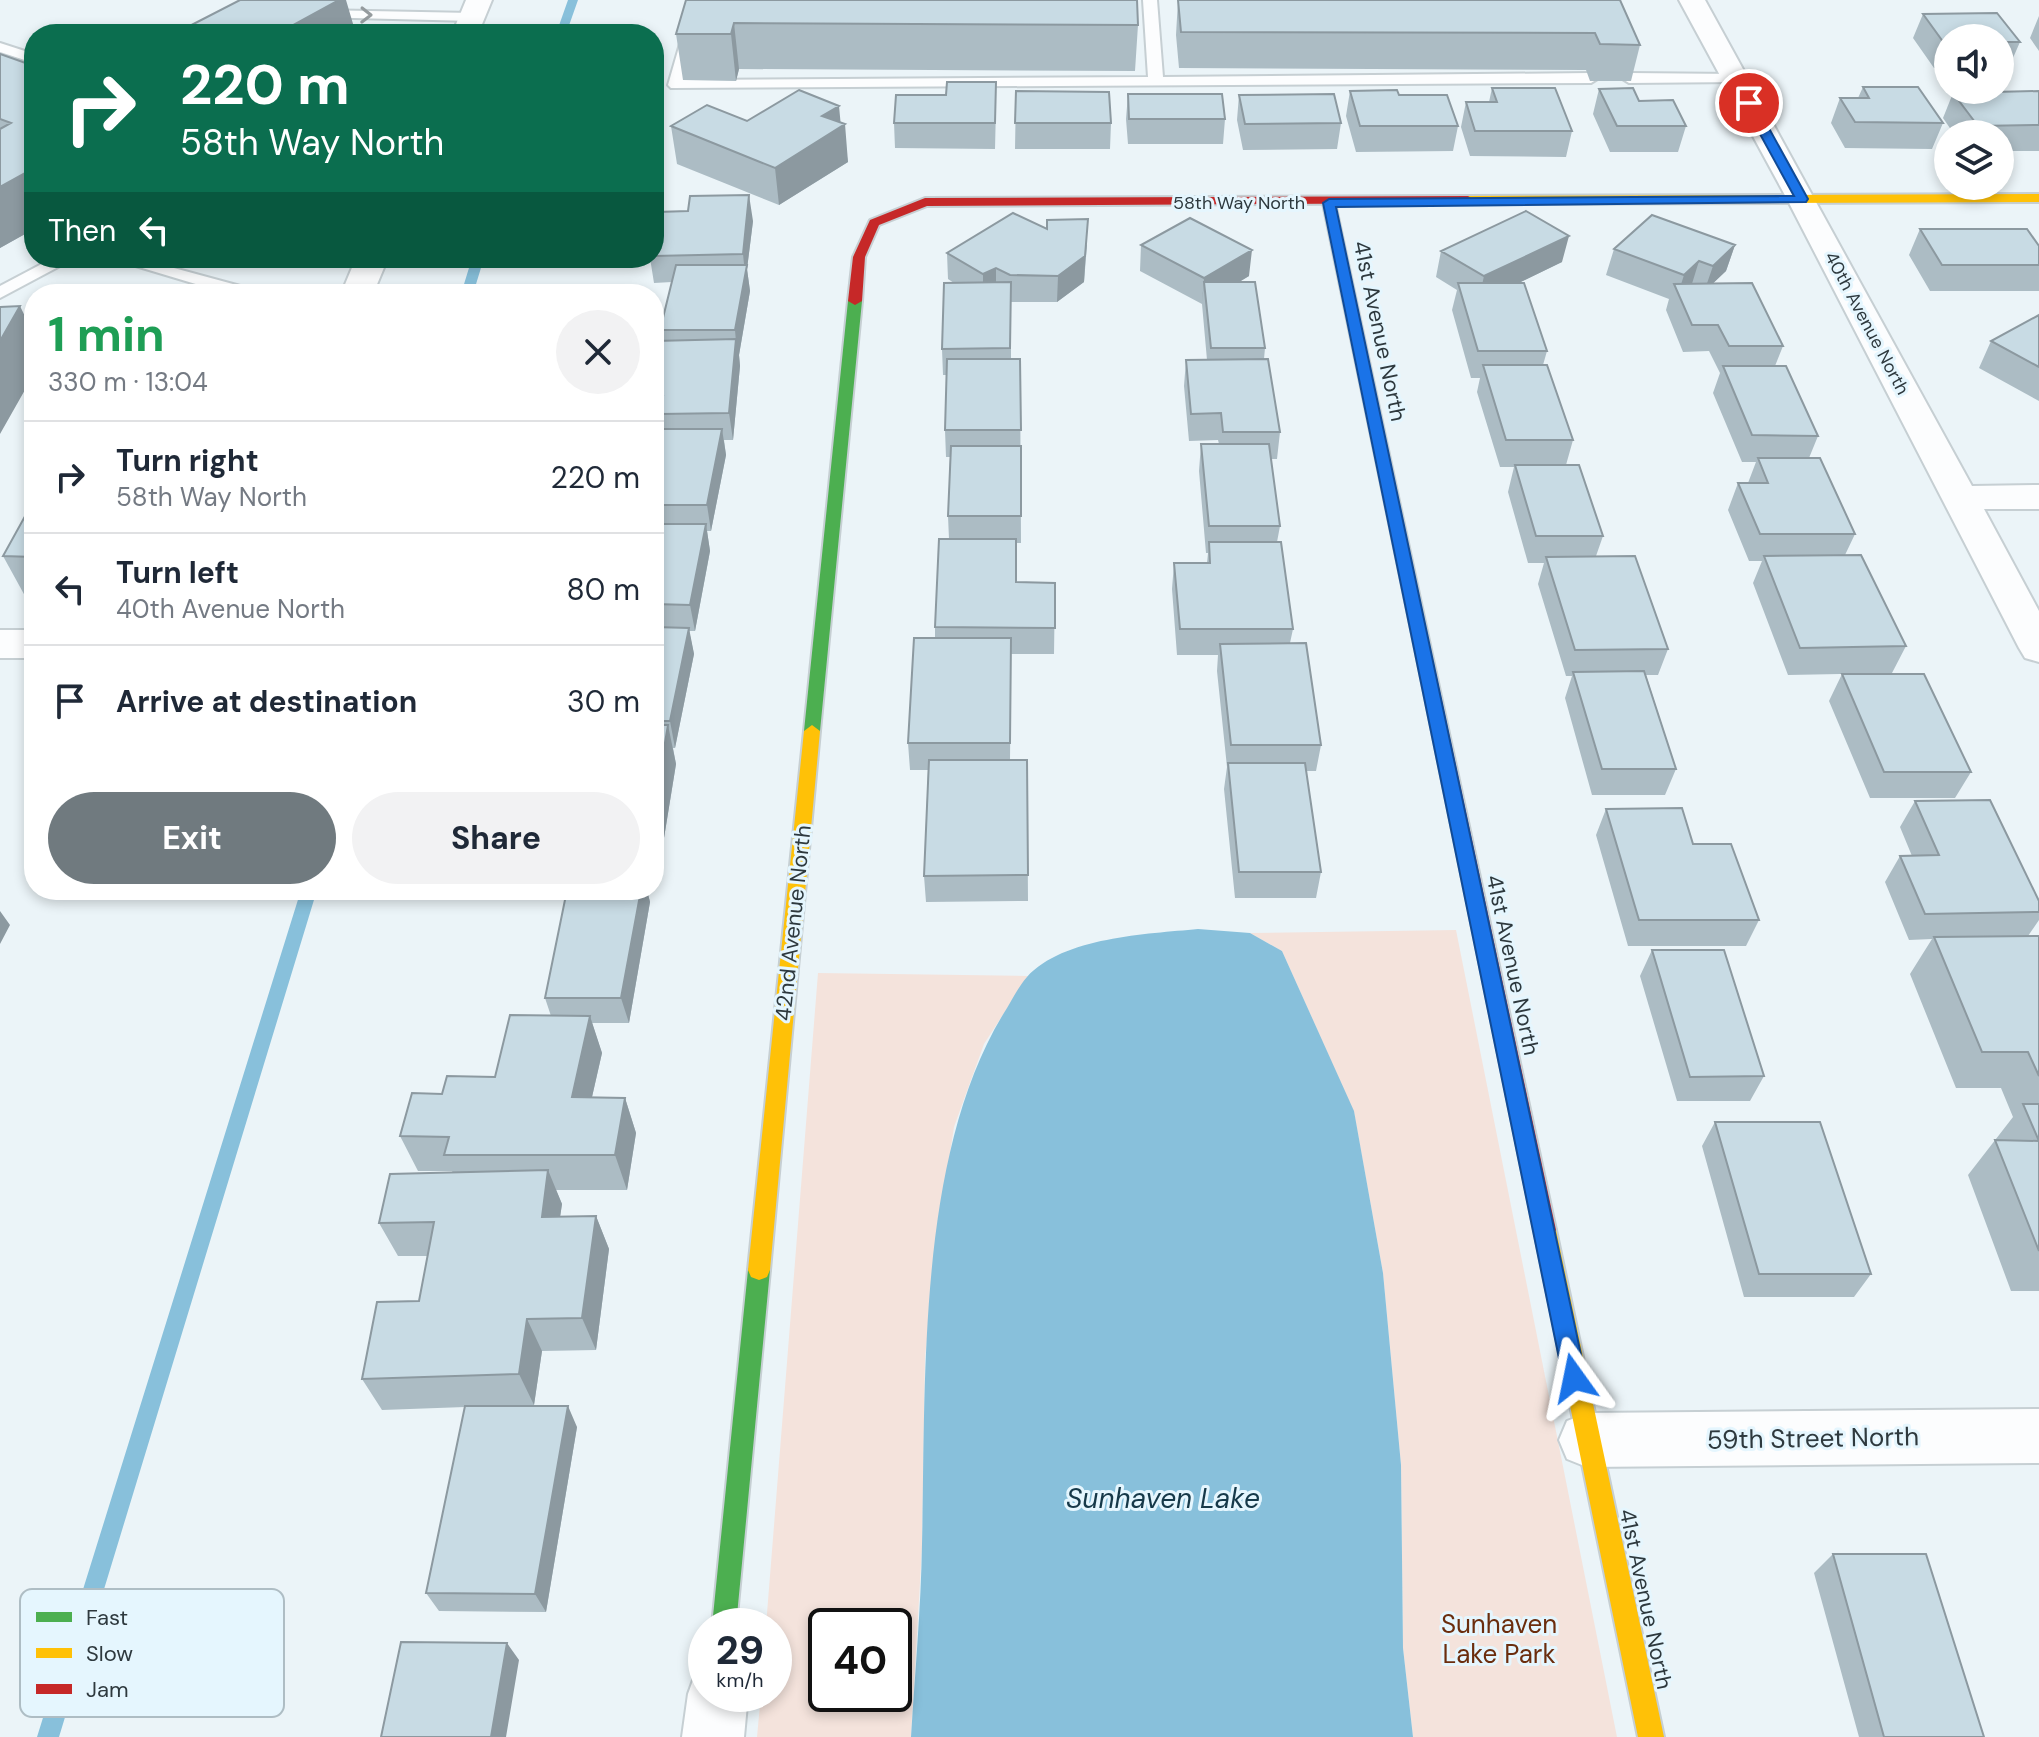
<!DOCTYPE html>
<html lang="en">
<head>
<meta charset="utf-8">
<style>
  body { margin:0; font-family:"DM Sans",sans-serif; background:#f2f2f3; color:#1f2937; height:100vh; display:flex; flex-direction:column; font-size:30px; white-space:nowrap }
  * { box-sizing:border-box; margin:0 }
  p { font-size:26px; color:#747a83 }
  .icon { flex:none; width:44px; height:44px; fill:none; stroke:currentColor; stroke-width:2; stroke-linecap:round; stroke-linejoin:round }
  .map { position:relative; flex:1; overflow:hidden }
  .sheet { position:absolute; left:24px; top:284px; width:640px; height:616px; display:flex; flex-direction:column; background:#fff; border-radius:32px; box-shadow:0 4px 12px #0003 }
  .sheet>* { flex:none }
  .guide { position:absolute; left:24px; top:24px; width:640px; height:244px; border-radius:32px; box-shadow:0 4px 12px #0003; background:#0b6e4f; color:#fff; overflow:hidden }
  .tools { position:absolute; left:1934px; top:24px; display:grid; gap:16px }
  .tools a { display:grid; place-items:center; width:80px; height:80px; border-radius:50%; background:#fff; box-shadow:0 4px 12px #0003; font-size:40px }
  .speed { position:absolute; left:688px; top:1608px; display:flex; gap:16px; font-size:40px; font-weight:700; text-align:center }
  .speed>* { display:grid; place-content:center; width:104px; height:104px; border-radius:50%; background:#fff; box-shadow:0 4px 12px #0003; line-height:1 }
  .speed small { font-size:20px; font-weight:400 }
  .speed .limit { border:4px solid #111; border-radius:12px; background:#fff; color:#111 }
  .pin { position:absolute; display:grid; place-items:center; width:68px; height:68px; color:#fff; margin:-34px; border:4px solid #fff; border-radius:50%; box-shadow:0 2px 8px #0007 }
  .me { position:absolute; width:88px; margin:-44px; rotate:348deg; stroke-linejoin:round; filter:drop-shadow(0 0 6px #0008) }
  .turn { display:flex; align-items:center; gap:28px; height:168px; padding:0 24px; font-size:36px }
  .turn .icon { width:104px; height:104px; stroke-width:2.5 }
  .turn b { display:block; font-size:56px; line-height:68px }
  .then { display:flex; align-items:center; height:76px; padding:0 24px; background:#0003; gap:16px; font-size:30px }
  .round { display:grid; place-items:center; flex:none; width:84px; height:84px; border-radius:42px; background:#f2f2f3 }
  .headline { display:flex; align-items:center; justify-content:space-between; height:136px; padding:0 24px }
  h1 { font-size:48px; font-weight:700; line-height:60px; color:#1e9e55 }
  .action { display:flex; gap:16px; margin-top:auto; padding:16px 24px }
  .action a { flex:1; height:92px; border-radius:48px; background:#707a7f; color:#fff; font-size:32px; font-weight:700; line-height:92px; text-align:center }
  .action a+a { background:#f2f2f3; color:#1f2937 }
  ul { padding:0; list-style:none }
  li { display:flex; align-items:center; gap:24px; height:112px; padding:0 24px; border-top:2px solid #e0e1e3 }
  li div { flex:1 }
  li b { display:block; font-size:30px }
  li em { font-style:normal }
  .map>svg:first-child { display:block }
</style>
</head>
<body>
<div class="map">
<svg width="2039" height="1737" viewBox="0 0 2039 1737">
  <rect width="100%" height="100%" fill="#ebf4f8"/>
  <path fill="#f4e3dc" fill-rule="evenodd" d="M1456,930L1617,1737H1413L1403,1648L1401,1465L1383,1273L1354,1112L1282,951L1250,933Z
    M818,973L1028,976L984,1044L954,1127L940,1220L925,1357L922,1548L911,1737H757L761,1694H774V1626H766ZM826,1626H894V1694H826Z"/>
  <path fill="#88c0db" d="M1198,929L1250,933L1282,951L1354,1111L1383,1273L1401,1465L1403,1648L1413,1737H911C915,1673 921,1608 922,1544C926,1379 916,1151 1007,1008C1013,998 1019,986 1027,977C1063,937 1147,934 1198,929Z"/>
  <g fill="none" stroke-linecap="round" stroke-linejoin="round">
    <path fill="#88c0db" fill-rule="evenodd" d="M568,0H578L566,34H556Z
      M472,258H484L473,294H461Z
      M301,890H317L59,1737H37Z"/>
    <g stroke="#c6cfd3" stroke-width="4">
      <path id="lane" d="M710,0H724L722,9L700,25L685,80L1148,77L1143,0H1157L1163,77L1591,73L1599,78L1591,83L671,88L668,85L686,23L708,7Z
        M319,10L472,13L479,17L472,21L314,17V11Z
        M0,43L34,54V63L0,52Z
        M1735,74L1740,76V82L1629,83L1621,78L1629,73Z
        M53,258H75L0,298V286Z
        M109,258H137L255,290L258,294H229Z"/>
    </g>
    <g stroke="#c6cfd3" stroke-width="4">
      <path id="street" d="M466,0H492L478,34H452Z
        M1679,0H1705L1972,486L2039,485V509H1984L2039,611V662L2025,658L2019,648L1787,199Z
        M356,258H388L373,294H341Z
        M0,630H34V658H0Z
        M2039,1409V1463L1587,1467L1567,1459L1559,1440L1567,1421L1587,1413Z
        M706,1669V1694H748L744,1737H682L688,1694L696,1672Z"/>
    </g>
    <g stroke="#c6cfd3" stroke-width="4">
      <path id="fast" d="M855,297L862,301L820,731L812,737L804,731L848,301Z
        M759,1260L767,1263L770,1270L736,1626H712L748,1270L751,1263Z"/>
    </g>
    <g stroke="#c6cfd3" stroke-width="4">
      <path id="slow" d="M2039,194V202L1468,204L1462,200L1468,196Z
        M1329,199L1335,203L1436,673L1428,679L1420,673L1323,203Z
        M812,725L820,731L770,1270L767,1277L759,1280L751,1277L748,1270L804,731Z
        M1545,1221L1552,1223L1556,1230L1664,1737H1638L1534,1230L1538,1223Z"/>
    </g>
    <g stroke="#c6cfd3" stroke-width="4">
      <path id="jam" d="M1468,196L1474,200L1472,203L927,206L879,225L865,257L862,301L855,305L848,301L853,257L870,220L925,198Z
        M1428,667L1436,673L1556,1230L1552,1237L1545,1239L1538,1237L1534,1230L1420,673Z"/>
    </g>
    <use href="#lane" fill="#fcfdfe" fill-rule="evenodd"/>
    <use href="#street" fill="#fcfdfe" fill-rule="evenodd"/>
    <use href="#fast" fill="#4caf50" fill-rule="evenodd"/>
    <use href="#slow" fill="#ffc107" fill-rule="evenodd"/>
    <use href="#jam" fill="#c62828" fill-rule="evenodd"/>
  </g>
  <path fill="#acbcc4" d="M686,0L1138,25L1135,71L739,69L736,81L683,80L676,34Z
    M1178,0H1620L1640,45L1631,81H1590L1586,70L1179,68L1176,35Z
    M1923,14L2020,42L2009,67H2000V38H1948V67L1934,68L1913,38Z
    M2039,16V51L2030,38Z
    M0,54L34,66V229L0,248Z
    M1863,87L1943,123L1932,149L1845,148L1831,123L1840,98H1858Z
    M1492,88L1572,131L1566,157L1470,156L1461,127L1466,102H1489Z
    M1599,89L1639,101L1686,126L1678,152H1610L1593,114Z
    M1016,91L1111,123L1110,149H1015Z
    M1350,91L1399,95L1458,126L1453,151L1356,152L1346,116Z
    M2039,91V151H2000V134H1954L1943,118L1953,93Z
    M1128,94L1225,119L1223,144H1128L1126,119Z
    M1239,95L1341,123L1337,149L1243,150L1237,120Z
    M996,107L995,149L895,148L894,123Z
    M747,121L841,123L848,162L779,205L677,164L671,126Z
    M753,221L747,269L750,291L739,355L740,366L733,440H724L726,455L711,531H707L710,551L695,631H689L694,654L675,748H673L676,764L657,881H654V429H663L662,422H654V341H662L660,330L672,282L654,283L650,258H654V232Z
    M1047,229L1087,245L1084,282L1057,302H1011V359H1020L1021,543H1016V582L1055,583L1054,654H1011L1010,760H1027L1028,901L926,902L924,876L928,770H910L908,743L935,638V627L949,539L948,516L950,457H946L945,430L947,375H943L942,349L954,283L948,279L947,253Z
    M1920,229L2039,246V291H1930L1909,255Z
    M1141,245L1249,276L1239,282L1265,348L1264,359L1280,432L1277,459H1270L1280,526L1277,542L1293,629L1290,643L1321,745L1316,771H1306L1321,872L1316,898H1235L1224,789L1227,767L1217,671L1218,655H1177L1172,589L1174,563H1207L1208,553H1206L1199,471L1201,444H1219L1218,440L1189,441L1184,386L1186,360H1207L1202,304L1140,271Z
    M1735,245L1726,271L1713,283L1783,346L1775,366L1818,436L1809,458L1855,534L1845,555L1906,646L1892,673L1788,675L1753,583L1762,561H1749L1728,510L1738,483H1748L1756,462H1742L1713,393L1720,373L1709,351L1683,352L1666,310L1669,299L1606,275L1614,249Z
    M1441,251L1562,262L1518,283L1547,351L1543,365L1573,440L1566,465L1603,536L1596,556L1668,649L1658,675H1646L1676,769L1665,795H1592L1565,698L1572,676H1566L1538,584L1544,563H1528L1508,492L1514,467H1500L1477,392L1480,378H1471L1452,310L1457,290L1436,277Z
    M266,258H305L291,267Z
    M2039,315V401L1979,368L1991,341Z
    M34,500V596H25L3,556Z
    M1842,674L1971,772L1955,798H1870L1829,701Z
    M1915,801L2039,901V920L2028,936H2039V1291H2011L1968,1175L2013,1117L2001,1088H1956L1910,974L1932,939L1909,940L1885,882L1900,856H1912L1900,827Z
    M1606,809L1693,844L1759,920L1746,946H1628L1596,835Z
    M567,890H647L650,902L629,1023H592L602,1053L592,1097L625,1098L636,1133L627,1190H556L562,1204L560,1217L596,1216L609,1249L596,1350L542,1351L534,1405L513,1406L577,1427L546,1612L439,1611L426,1593L465,1407L382,1410L362,1379L419,1301L428,1256H398L379,1223L453,1173L452,1171H418L400,1136L442,1094L495,1077L551,1016L545,998Z
    M1652,950L1764,1076L1750,1101H1677L1640,976Z
    M1715,1122L1871,1274L1854,1297H1744L1702,1146Z
    M1833,1554L1984,1737H1859L1814,1573Z"/>
  <path fill="#8c99a0" d="M339,0H346L356,34H277Z
    M734,23L739,69L736,81L731,34Z
    M839,106L841,127L845,124L848,162L779,205L775,168L822,116Z
    M34,168V229L0,248V187Z
    M749,195L753,221L747,269L750,291L739,355L740,366L733,440L729,413L736,342L735,330L745,274L743,254Z
    M1088,219L1084,282L1057,302L1058,276Z
    M1569,236L1562,262L1478,303L1484,276Z
    M1735,245L1726,271L1704,292L1713,266Z
    M1252,250L1249,276L1206,302L1204,282L1202,304L1204,278Z
    M288,258H305L291,267Z
    M1699,261L1691,287L1678,294L1684,275Z
    M996,268V294L983,301V274Z
    M20,306L34,335V374L0,434V341Z
    M722,429L726,455L711,531L707,505Z
    M706,524L710,551L695,631L690,605Z
    M689,628L694,654L675,748L670,721Z
    M668,725L676,764L657,881L654,866V808Z
    M641,890H647L650,902L629,1023L621,998Z
    M0,911L10,925L0,944Z
    M590,1016L602,1053L584,1132L572,1097Z
    M625,1098L636,1133L627,1190L615,1155Z
    M548,1170L562,1204L555,1251L542,1217Z
    M596,1216L609,1249L596,1350L582,1318Z
    M527,1319L542,1351L534,1405L519,1374Z
    M568,1406L577,1427L546,1612L535,1594Z
    M507,1643L519,1660L506,1737H491Z"/>
  <path fill="#c8dbe4" stroke="#8c99a0" stroke-width="2" d="M240,0H339L277,34H174Z
    M686,0H1137L1138,25L734,23L731,34H676Z
    M1178,0H1620L1640,45L1600,44L1595,33L1181,32Z
    M1997,13L2020,42H2000V38H1948V43H1944L1923,14Z
    M0,54L34,66V168L0,187V129L11,123L0,119Z
    M947,82H996L995,123H894L896,95H946Z
    M1863,87H1918L1943,123L1855,122L1840,98H1869Z
    M1492,88H1555L1572,131H1475L1466,102H1497Z
    M1633,88L1639,101L1673,100L1686,126H1617L1599,89Z
    M799,90L839,106L822,116L845,124L775,168L671,126L707,105L747,121Z
    M1397,90L1399,95H1447L1458,126H1360L1350,91Z
    M1016,91L1109,92L1111,123H1015Z
    M2039,91V125L1978,126L1953,93Z
    M1128,94H1222L1225,119H1129Z
    M1334,94L1341,123L1245,124L1239,95Z
    M749,195L743,254L654,256V232L657,212L688,211L690,196Z
    M1526,211L1569,236L1484,276L1441,251Z
    M1013,213L1047,229V220L1088,219L1085,256L1058,276L1010,275L996,268L983,274L947,253Z
    M1652,215L1735,245L1713,266L1699,261L1684,275L1614,249Z
    M1190,218L1252,250L1204,278L1141,245Z
    M1920,229H2027L2039,246V265H1942Z
    M676,265H747L735,330H660Z
    M1011,282L1010,348L942,349L944,283Z
    M1204,282H1255L1265,348H1211Z
    M1458,283H1524L1547,351H1478Z
    M1752,283L1783,346H1729L1718,325H1692L1674,284Z
    M20,306L0,341V307Z
    M2039,315V367L1991,341Z
    M736,339L729,413L660,414L663,396H654V341Z
    M947,359H1020L1021,430H945Z
    M1268,359L1280,432H1223L1221,413L1191,414L1186,360Z
    M1483,365H1547L1573,440H1506Z
    M1723,366H1786L1818,436L1752,435Z
    M654,429H722L707,505H654Z
    M1201,444H1269L1280,526H1209Z
    M951,446H1021V516H948Z
    M1758,458H1820L1855,534H1760L1738,483H1768Z
    M1515,465H1579L1603,536H1536Z
    M34,500V557L3,556Z
    M654,524H706L690,605L654,604Z
    M939,539H1016V582L1055,583V628L935,627Z
    M1209,542H1281L1293,629H1180L1174,563H1210Z
    M1861,555L1906,646L1800,648L1764,556Z
    M1635,556L1668,649L1575,650L1546,557Z
    M654,627L689,628L670,721H654Z
    M914,638H1011L1010,743H908Z
    M1306,643L1321,745H1231L1220,644Z
    M1644,671L1676,769H1602L1573,672Z
    M1842,674H1924L1971,772H1884Z
    M654,725H668L654,808Z
    M929,760H1027L1028,875L924,876Z
    M1228,763H1305L1321,872H1239Z
    M1990,800L2039,901V912L1925,914L1900,856L1939,855L1915,801Z
    M1682,808L1693,844H1731L1759,920H1639L1606,809Z
    M567,890H641L621,998H545Z
    M2039,936V1076L2028,1052H1982L1934,937Z
    M1652,950H1724L1764,1076L1690,1077Z
    M510,1015L590,1016L572,1097L625,1098L615,1155H444L449,1137L400,1136L412,1093L442,1094L447,1076L495,1077Z
    M2023,1104H2039V1251L1995,1140L2039,1141Z
    M1715,1122H1820L1871,1274H1759Z
    M548,1170L542,1217L596,1216L582,1318L527,1319L519,1374L362,1379L377,1302L419,1301L434,1222L379,1223L390,1174Z
    M465,1406H568L535,1594L426,1593Z
    M1833,1554H1926L1984,1737H1884Z
    M401,1642L507,1643L491,1737H381Z"/>
  <defs><path id="oneway-chevron" d="M-2-3.5L2.5 0L-2 3.5" fill="none" stroke-width="1.6" stroke-linecap="round" stroke-linejoin="round" transform="scale(2)"/></defs>
  <use stroke="#959b9e" href="#oneway-chevron" transform="translate(366 15) rotate(1)"/>
  <path fill="#1a73e8" stroke="#114b97" stroke-width="2" d="M1749,99L1755,103L1808,199L1806,202L1336,207L1586,1378L1582,1386L1574,1389L1566,1386L1563,1378L1323,203L1329,199L1794,196L1743,103Z"/>
  <g text-anchor="middle" dominant-baseline="central" stroke-width="6" stroke-linejoin="round" paint-order="stroke">
    <g font-size="18" fill="#2e393e" stroke="#e5f6fe">
      <text x="1239" y="203">58th Way North</text>
      <text transform="translate(1867 323) rotate(62)">40th Avenue North</text>
    </g>
    <g font-size="22" fill="#2e393e" stroke="#e5f6fe">
      <text transform="translate(1380 331) rotate(78)">41st Avenue North</text>
      <text transform="translate(793 923) rotate(-84)">42nd Avenue North</text>
      <text transform="translate(1513 965) rotate(78)">41st Avenue North</text>
      <text transform="translate(1646 1599) rotate(78)">41st Avenue North</text>
    </g>
    <g font-size="26" fill="#2e393e" stroke="#e5f6fe">
      <text transform="translate(1813 1438) rotate(-1)">59th Street North</text>
    </g>
    <g font-size="26" fill="#6b2d0d" stroke="#e5f6fe">
      <text x="1499" y="1624">Sunhaven<tspan x="1499" dy="30">Lake Park</tspan></text>
    </g>
    <g font-size="28" font-style="italic" fill="#163949" stroke="#e5f6fe">
      <text x="1163" y="1498">Sunhaven Lake</text>
    </g>
  </g>
  <rect x="20" y="1589" width="264" height="128" rx="12" fill="#e5f6fe" stroke="#aebdc4" stroke-width="2"/>
  <rect x="36" y="1612" width="36" height="10" fill="#4caf50"/>
  <rect x="36" y="1648" width="36" height="10" fill="#ffc107"/>
  <rect x="36" y="1684" width="36" height="10" fill="#c62828"/>
  <g font-size="22" fill="#2e393e">
    <text x="86" y="1625">Fast</text>
    <text x="86" y="1661">Slow</text>
    <text x="86" y="1697">Jam</text>
  </g>
</svg>
<div class="tools">
<a><svg class="icon" aria-label="sound" viewBox="0 0 24 24"><path d="M4 9h4l5-4v14l-5-4H4zM17 9q2 3 0 6"/></svg></a>
<a><svg class="icon" aria-label="layers" viewBox="0 0 24 24"><path d="M12 4l9 5-9 5-9-5zM3 14l9 5 9-5"/></svg></a>
</div>
<div class="speed"><div>29<small>km/h</small></div><div class="limit">40</div></div>
<div class="pin" style="left:1749px;top:103px;background:#d93025"><svg class="icon" aria-label="arrive" viewBox="0 0 24 24"><path d="M6 21V4h12l-3 4 3 4H6"/></svg></div>
<svg class="me" style="left:1574px;top:1378px" viewBox="-20 -20 40 40"><path d="M0-17L14 15 0 8-14 15z" fill="#1a73e8" stroke="#fff" stroke-width="4"/></svg>
<div class="guide">
<div class="turn"><svg class="icon" aria-label="right" viewBox="0 0 24 24"><path d="M7 20v-9h11M14 6l5 5-5 5"/></svg><div><b>220 m</b>58th Way North</div></div>
<div class="then">Then<svg class="icon" aria-label="left" viewBox="0 0 24 24"><path d="M17 20v-9H6M10 6l-5 5 5 5"/></svg></div>
</div>
<section class="sheet">
<div class="headline"><div><h1>1 min</h1><p>330 m · 13:04</p></div><a class="round"><svg class="icon" aria-label="close" viewBox="0 0 24 24"><path d="M6 6l12 12M18 6L6 18"/></svg></a></div>
<ul>
<li><svg class="icon" aria-label="right" viewBox="0 0 24 24"><path d="M7 20v-9h11M14 6l5 5-5 5"/></svg><div><b>Turn right</b><p>58th Way North</p></div><em>220 m</em></li>
<li><svg class="icon" aria-label="left" viewBox="0 0 24 24"><path d="M17 20v-9H6M10 6l-5 5 5 5"/></svg><div><b>Turn left</b><p>40th Avenue North</p></div><em>80 m</em></li>
<li><svg class="icon" aria-label="arrive" viewBox="0 0 24 24"><path d="M6 21V4h12l-3 4 3 4H6"/></svg><div><b>Arrive at destination</b></div><em>30 m</em></li>
</ul>
<div class="action"><a>Exit</a><a>Share</a></div>
</section>
</div>
</body>
</html>
